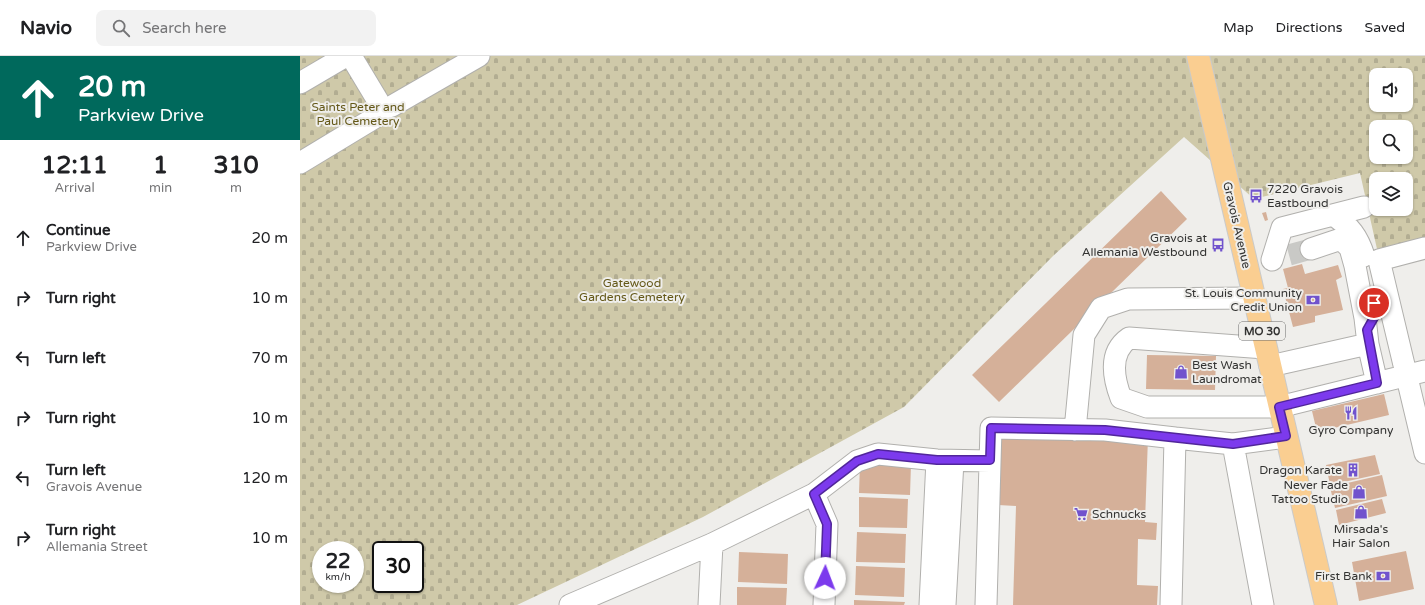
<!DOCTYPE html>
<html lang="en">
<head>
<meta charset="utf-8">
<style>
  body { margin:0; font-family:"Varela Round",sans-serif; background:#f2f2f2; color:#202124; height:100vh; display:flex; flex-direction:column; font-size:15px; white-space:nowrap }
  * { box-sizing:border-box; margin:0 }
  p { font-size:13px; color:#757577 }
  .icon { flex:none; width:22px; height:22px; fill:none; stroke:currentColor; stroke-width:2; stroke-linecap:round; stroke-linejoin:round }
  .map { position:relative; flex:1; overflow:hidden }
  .side { display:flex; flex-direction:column; background:#fff; width:300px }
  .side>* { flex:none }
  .guide { background:#00695c; color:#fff; overflow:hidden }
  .tools { position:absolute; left:1069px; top:12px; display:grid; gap:8px }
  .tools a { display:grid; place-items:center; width:44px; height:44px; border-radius:8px; background:#fff; box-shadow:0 1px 3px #0004; font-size:20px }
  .speed { position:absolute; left:12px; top:485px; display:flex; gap:8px; font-size:20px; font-weight:700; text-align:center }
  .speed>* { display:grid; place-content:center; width:52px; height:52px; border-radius:50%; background:#fff; box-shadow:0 1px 3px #0004; line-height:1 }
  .speed small { font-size:10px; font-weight:400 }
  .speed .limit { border:2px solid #111; border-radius:6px; background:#fff; color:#111 }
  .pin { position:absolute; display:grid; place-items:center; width:34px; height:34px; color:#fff; margin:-17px; border:2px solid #fff; border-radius:50%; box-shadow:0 1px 4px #0007 }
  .me { position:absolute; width:44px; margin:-22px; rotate:2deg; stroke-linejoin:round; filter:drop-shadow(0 0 3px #0008) }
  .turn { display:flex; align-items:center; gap:14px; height:84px; padding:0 12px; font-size:18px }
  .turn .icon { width:52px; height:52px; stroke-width:2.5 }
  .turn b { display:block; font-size:28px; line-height:34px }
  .eta { display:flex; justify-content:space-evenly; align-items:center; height:68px; text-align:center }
  .eta b { font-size:24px; font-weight:700; line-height:28px }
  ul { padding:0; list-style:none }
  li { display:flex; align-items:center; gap:12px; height:60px; padding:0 12px }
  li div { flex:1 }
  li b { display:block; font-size:15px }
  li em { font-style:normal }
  header { display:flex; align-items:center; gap:24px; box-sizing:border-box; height:56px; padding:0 20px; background:#fff; border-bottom:1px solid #e0e0e0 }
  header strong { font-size:19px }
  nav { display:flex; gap:22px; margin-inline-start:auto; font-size:14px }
  .search { width:280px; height:36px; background:#f2f2f2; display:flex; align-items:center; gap:10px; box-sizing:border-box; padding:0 14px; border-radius:8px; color:#757577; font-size:15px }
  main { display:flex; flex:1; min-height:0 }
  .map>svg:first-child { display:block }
</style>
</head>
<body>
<header>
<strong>Navio</strong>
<div class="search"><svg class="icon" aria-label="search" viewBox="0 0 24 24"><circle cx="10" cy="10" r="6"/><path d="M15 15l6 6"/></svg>Search here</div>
<nav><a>Map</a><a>Directions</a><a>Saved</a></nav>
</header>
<main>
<section class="side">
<div class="guide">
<div class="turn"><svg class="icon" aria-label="ahead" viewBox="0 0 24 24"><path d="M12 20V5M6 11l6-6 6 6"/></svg><div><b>20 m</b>Parkview Drive</div></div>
</div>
<div class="eta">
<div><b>12:11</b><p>Arrival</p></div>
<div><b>1</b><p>min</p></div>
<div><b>310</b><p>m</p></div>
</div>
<ul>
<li><svg class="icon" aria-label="ahead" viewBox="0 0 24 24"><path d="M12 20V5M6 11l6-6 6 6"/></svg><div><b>Continue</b><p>Parkview Drive</p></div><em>20 m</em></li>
<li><svg class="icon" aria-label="right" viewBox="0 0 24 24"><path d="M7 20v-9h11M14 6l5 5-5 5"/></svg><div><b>Turn right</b></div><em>10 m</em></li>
<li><svg class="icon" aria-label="left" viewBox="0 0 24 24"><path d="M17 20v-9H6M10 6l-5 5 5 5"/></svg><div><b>Turn left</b></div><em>70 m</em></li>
<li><svg class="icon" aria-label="right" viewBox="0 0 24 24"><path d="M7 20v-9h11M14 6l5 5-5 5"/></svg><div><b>Turn right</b></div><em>10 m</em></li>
<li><svg class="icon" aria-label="left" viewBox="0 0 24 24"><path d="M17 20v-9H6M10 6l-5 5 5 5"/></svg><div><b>Turn left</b><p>Gravois Avenue</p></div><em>120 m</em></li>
<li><svg class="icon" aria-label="right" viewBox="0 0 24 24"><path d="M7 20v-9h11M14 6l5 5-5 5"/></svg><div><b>Turn right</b><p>Allemania Street</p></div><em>10 m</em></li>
</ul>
</section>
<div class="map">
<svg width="1125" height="549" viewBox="0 0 1125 549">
  <defs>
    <pattern id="cemetery-stones" width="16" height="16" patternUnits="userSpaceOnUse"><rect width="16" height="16" fill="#cfc9a9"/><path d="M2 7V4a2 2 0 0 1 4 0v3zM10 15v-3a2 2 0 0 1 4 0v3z" fill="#b2ad92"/></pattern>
  </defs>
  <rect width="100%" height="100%" fill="#efeeeb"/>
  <path fill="url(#cemetery-stones)" fill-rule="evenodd" d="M0,0H1125V181L1077,193L1060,117L954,143L884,81L753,200L604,351L403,461L217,549H0ZM1076,19H1106V49H1076ZM1076,71H1106V101H1076ZM1076,123H1106V153H1076ZM21,494H55V528H21ZM81,494H115V528H81Z"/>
  <path fill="#d5b099" d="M861,135L887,163L699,346L672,319Z
    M966,156L968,164L965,165L962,157Z
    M1002,208L1005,218L1038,209L1042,221L1036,224L1043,254L1015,260V266L993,271L983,233L988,232L983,213Z
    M847,299L916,300L915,334L846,333Z
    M1084,338L1089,359L1017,376L1012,355Z
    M700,376L848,381L845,466L857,467L856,484L838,483L837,529L858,530L857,549H713L716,450L698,449Z
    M1075,399L1080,418L1030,429L1026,409Z
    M560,407L611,408L610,439L559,437Z
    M1082,419L1087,440L1035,452L1030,431Z
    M559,441L608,443L607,472L559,471Z
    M1082,443L1086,457L1039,469L1036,454Z
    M557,476L606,478L605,507L556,506Z
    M1106,495L1114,533L1059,545L1052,506Z
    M439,496L488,498L487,528L438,526Z
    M556,510L605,512L604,541L555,539Z
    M437,531L487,532L486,549H437Z
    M554,544L605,546L604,549H554Z"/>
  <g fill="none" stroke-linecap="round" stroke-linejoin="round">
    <path stroke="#c9c9c6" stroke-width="21" stroke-dasharray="21 10" stroke-linecap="butt" d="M989,199L1011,193"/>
    <g stroke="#b1b0ad" stroke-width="23">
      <path id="minor" d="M0,27L46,0
        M79,54L92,50L179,0
        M0,107L76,61L79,54L78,45L51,0
        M1033,159C1050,170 1058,181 1064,200
        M1125,192L1079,204L1125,397
        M1011,193L1041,183L1050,192L1055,210L1065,262L1068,288
        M972,204L982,172L1064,151
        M965,292L829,282C809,296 813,321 821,342L847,351H979L1125,315
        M970,310L1068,288L1077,327
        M775,374L784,279L801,252L828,243L954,242
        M933,388L986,381
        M514,438L527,468L524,549
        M270,549L412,488L514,438L557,405L578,398L637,404L690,405
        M409,549L412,488
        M630,549L637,404
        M645,549L653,405
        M686,549L691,372L805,374L875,382
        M871,549L875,382L933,388L963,549"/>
    </g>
    <g stroke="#cacaca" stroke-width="24">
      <path id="major" d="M898,0L1026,549"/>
    </g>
    <use href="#minor" stroke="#fff" stroke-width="21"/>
    <use href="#major" stroke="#face91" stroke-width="22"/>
  </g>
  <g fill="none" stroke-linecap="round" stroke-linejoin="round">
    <g stroke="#51269a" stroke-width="10">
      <path id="route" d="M525,522L527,468L514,438L557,405L578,398L637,404H690L691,372L805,374L933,388L986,380L979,351L1077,327L1067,274L1076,258L1074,247"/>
    </g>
    <use href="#route" stroke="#7c3aed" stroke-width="7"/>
  </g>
  <defs>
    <g id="bus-bare" transform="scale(1.08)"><path d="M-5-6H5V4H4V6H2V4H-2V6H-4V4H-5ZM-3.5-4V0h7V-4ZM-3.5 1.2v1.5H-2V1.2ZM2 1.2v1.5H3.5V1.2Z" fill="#7153cd" stroke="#efeeeb" stroke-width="2.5" paint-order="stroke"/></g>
    <g id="bank-bare" transform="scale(1.08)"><path d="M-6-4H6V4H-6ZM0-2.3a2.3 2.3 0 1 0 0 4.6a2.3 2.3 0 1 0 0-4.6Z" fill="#7153cd" stroke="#efeeeb" stroke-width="2.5" paint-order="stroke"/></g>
    <g id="shop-bare" transform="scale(1.08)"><path d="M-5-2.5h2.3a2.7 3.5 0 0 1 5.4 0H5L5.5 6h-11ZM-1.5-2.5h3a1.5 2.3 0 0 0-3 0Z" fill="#7153cd" stroke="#efeeeb" stroke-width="2.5" paint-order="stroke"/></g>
    <g id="restaurant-bare" transform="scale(1.08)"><path d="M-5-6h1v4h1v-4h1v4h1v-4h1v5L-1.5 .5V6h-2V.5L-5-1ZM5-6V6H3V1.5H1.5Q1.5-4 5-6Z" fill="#7153cd" stroke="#efeeeb" stroke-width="2.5" paint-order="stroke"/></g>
    <g id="building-bare" transform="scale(1.08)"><path d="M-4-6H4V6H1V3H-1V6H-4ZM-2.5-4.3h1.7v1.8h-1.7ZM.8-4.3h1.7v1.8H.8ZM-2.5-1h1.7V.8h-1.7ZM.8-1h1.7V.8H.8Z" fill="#7153cd" stroke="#efeeeb" stroke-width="2.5" paint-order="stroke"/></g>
    <g id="supermarket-bare" transform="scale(1.08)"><path d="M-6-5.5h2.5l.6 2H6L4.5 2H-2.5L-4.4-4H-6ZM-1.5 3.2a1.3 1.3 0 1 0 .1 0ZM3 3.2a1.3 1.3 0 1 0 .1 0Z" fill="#7153cd" stroke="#efeeeb" stroke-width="2.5" paint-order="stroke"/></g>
  </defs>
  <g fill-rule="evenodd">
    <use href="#bus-bare" x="956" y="140"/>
    <use href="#bus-bare" x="918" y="189"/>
    <use href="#bank-bare" x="1013" y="244"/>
    <use href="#shop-bare" x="881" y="316"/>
    <use href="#restaurant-bare" x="1051" y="357"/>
    <use href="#building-bare" x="1053" y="414"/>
    <use href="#shop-bare" x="1059" y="436"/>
    <use href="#shop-bare" x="1061" y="456"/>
    <use href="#supermarket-bare" x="781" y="458"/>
    <use href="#bank-bare" x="1083" y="520"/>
  </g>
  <g text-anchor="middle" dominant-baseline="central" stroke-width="4" stroke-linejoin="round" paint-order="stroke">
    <rect fill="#efeeeb" stroke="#6b6b6a" stroke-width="1" x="939" y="266" width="46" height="18" rx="3"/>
    <g font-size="11" font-weight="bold" fill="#333332">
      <text x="962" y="275">MO 30</text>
    </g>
    <g font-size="12" fill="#645818" stroke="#efeeeb">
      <text x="58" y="51">Saints Peter and<tspan x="58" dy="14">Paul Cemetery</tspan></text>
      <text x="332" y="227">Gatewood<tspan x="332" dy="14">Gardens Cemetery</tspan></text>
    </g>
    <g font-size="12" fill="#333332" stroke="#efeeeb" text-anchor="end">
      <text x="967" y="133" text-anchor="start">7220 Gravois<tspan x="967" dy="14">Eastbound</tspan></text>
      <text x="907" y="182">Gravois at<tspan x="907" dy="14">Allemania Westbound</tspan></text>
      <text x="1002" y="237">St. Louis Community<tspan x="1002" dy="14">Credit Union</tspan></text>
      <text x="892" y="309" text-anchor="start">Best Wash<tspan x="892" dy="14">Laundromat</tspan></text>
      <text x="1051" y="374" text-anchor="middle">Gyro Company</text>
      <text x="1042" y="414">Dragon Karate</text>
      <text x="1048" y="429">Never Fade<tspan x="1048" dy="14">Tattoo Studio</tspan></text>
      <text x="792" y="458" text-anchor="start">Schnucks</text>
      <text x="1061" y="473" text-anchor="middle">Mirsada's<tspan x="1061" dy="14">Hair Salon</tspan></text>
      <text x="1072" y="520">First Bank</text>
    </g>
    <g font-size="12" fill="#333332" stroke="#efeeeb">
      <text transform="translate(937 169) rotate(77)">Gravois Avenue</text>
    </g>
  </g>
</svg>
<div class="tools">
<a><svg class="icon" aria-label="sound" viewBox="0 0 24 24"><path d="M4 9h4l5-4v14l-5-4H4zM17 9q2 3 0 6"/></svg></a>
<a><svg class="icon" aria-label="search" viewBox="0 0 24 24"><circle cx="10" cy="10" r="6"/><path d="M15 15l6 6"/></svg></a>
<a><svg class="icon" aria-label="layers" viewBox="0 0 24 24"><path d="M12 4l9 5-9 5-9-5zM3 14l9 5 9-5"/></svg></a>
</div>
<div class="speed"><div>22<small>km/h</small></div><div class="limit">30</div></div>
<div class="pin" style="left:1074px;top:247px;background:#d93025"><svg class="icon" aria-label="arrive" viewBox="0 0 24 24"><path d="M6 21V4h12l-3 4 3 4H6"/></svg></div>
<svg class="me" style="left:525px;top:522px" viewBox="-20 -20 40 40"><circle r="19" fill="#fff"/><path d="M0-13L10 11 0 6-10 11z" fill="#7c3aed"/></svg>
</div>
</main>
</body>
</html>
